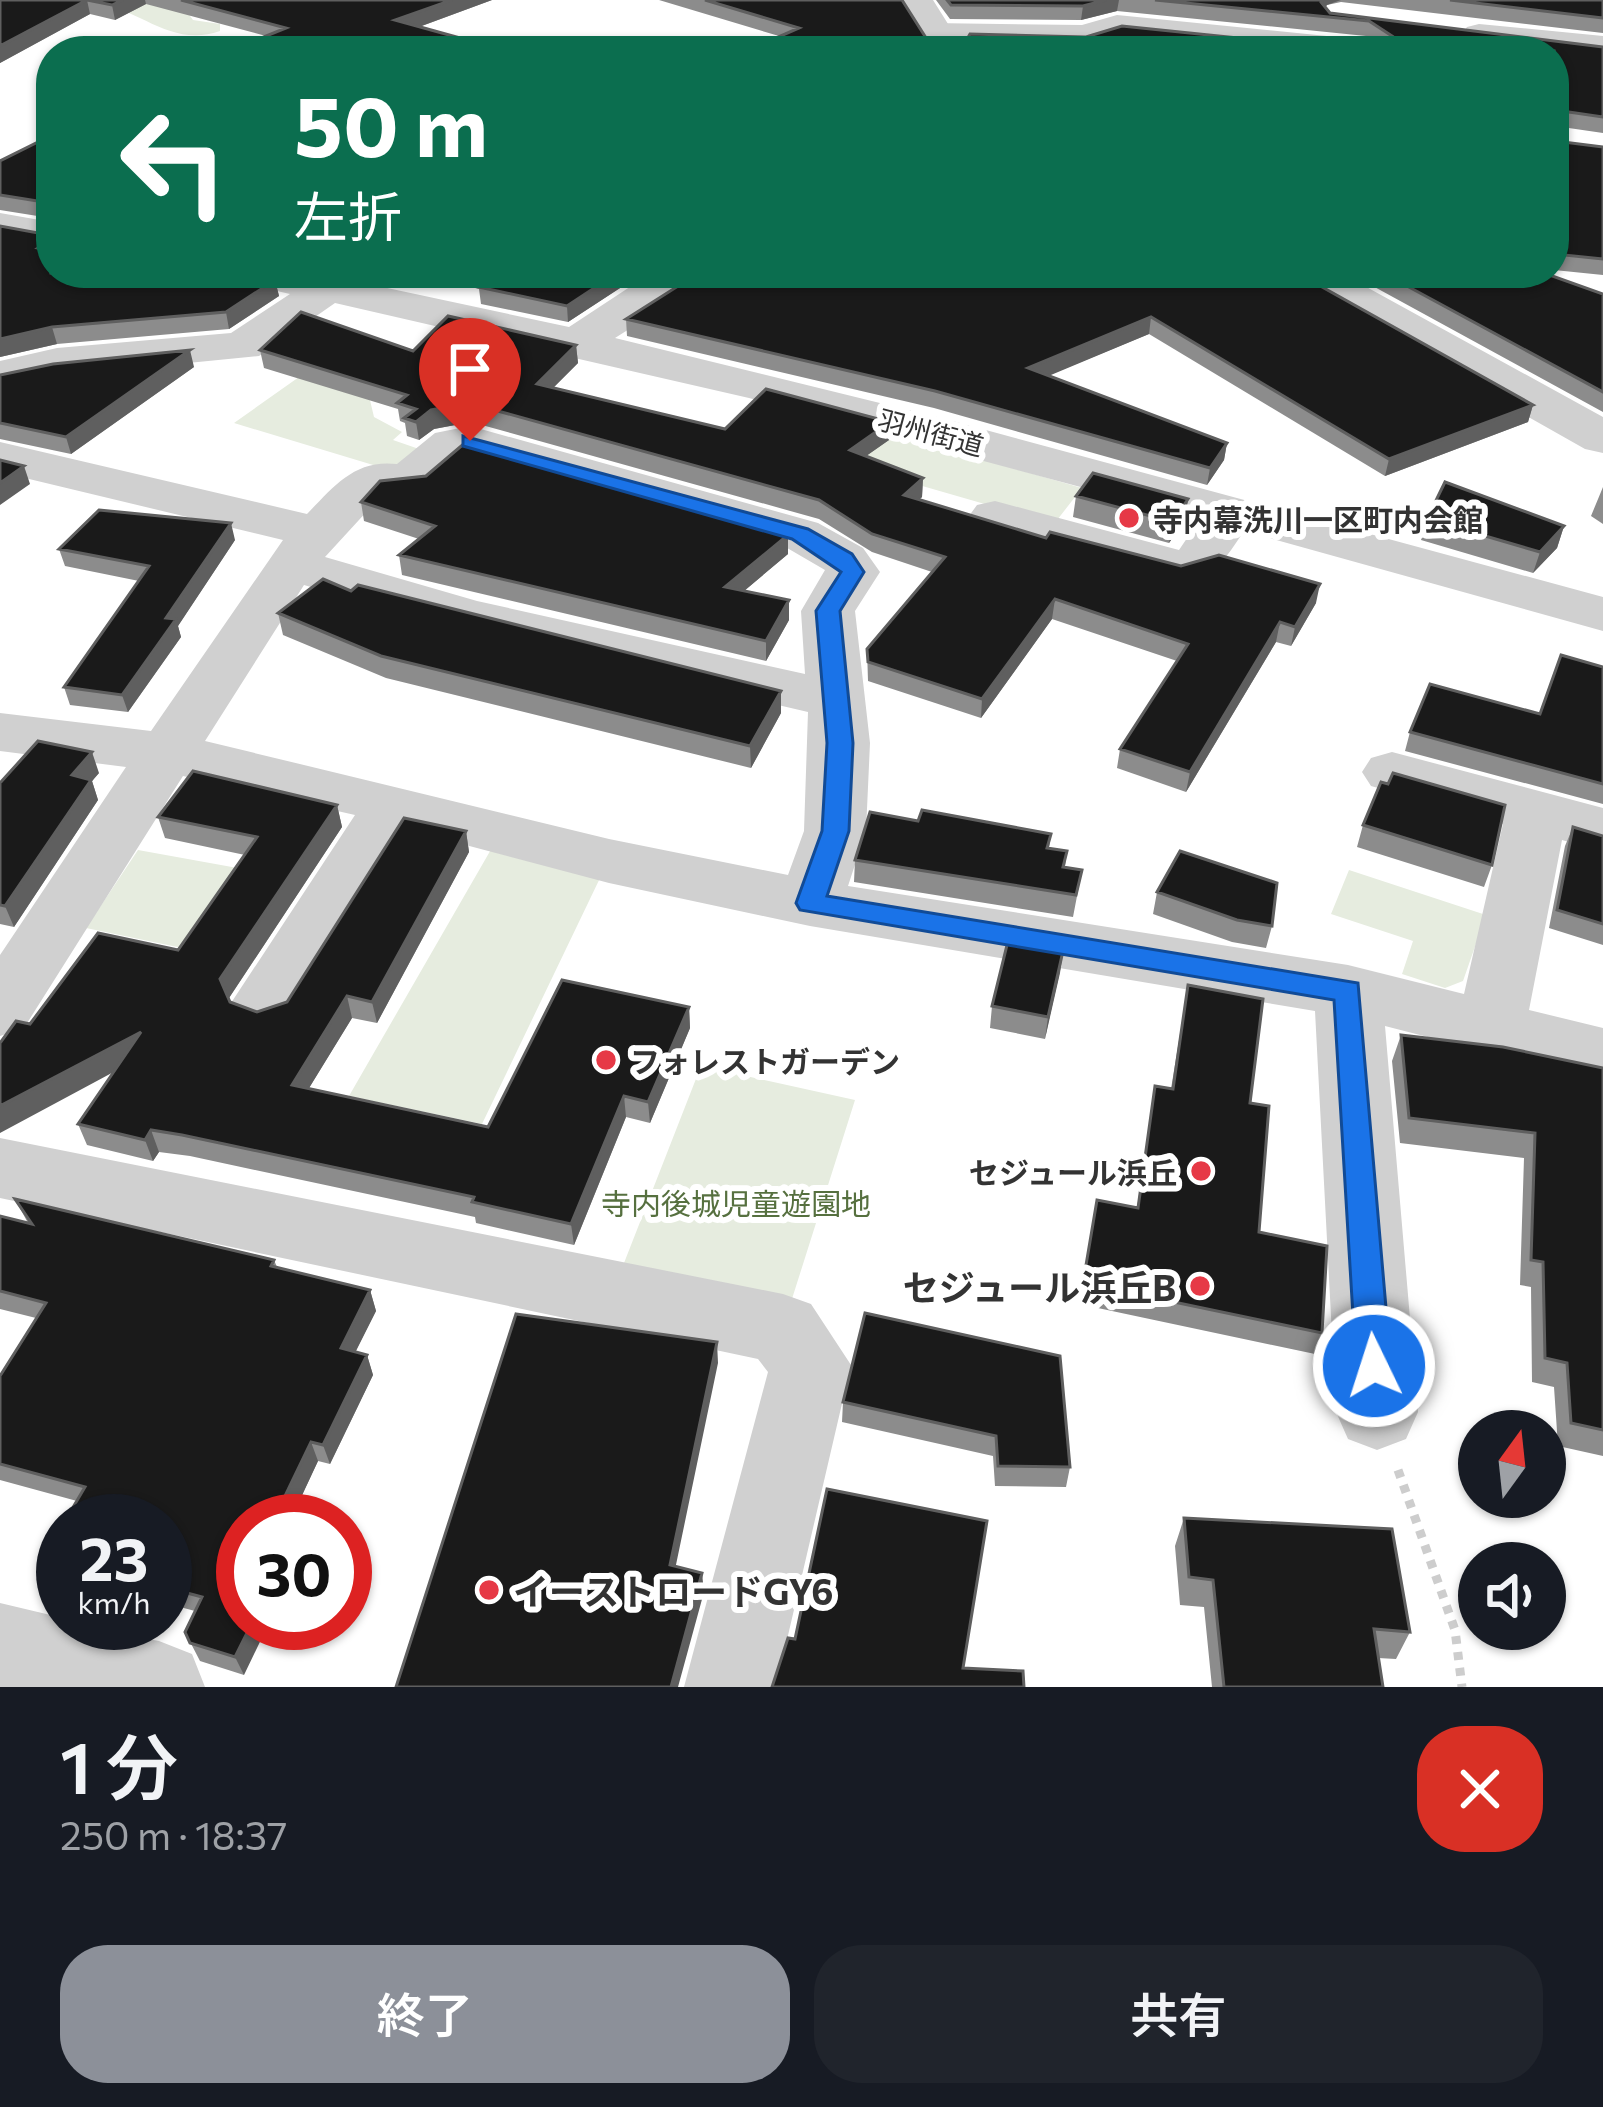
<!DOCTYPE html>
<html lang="ja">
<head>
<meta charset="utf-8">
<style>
  body { margin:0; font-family:Commissioner,"Noto Sans JP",sans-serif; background:#20242c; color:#f1f3f6; height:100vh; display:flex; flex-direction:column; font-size:45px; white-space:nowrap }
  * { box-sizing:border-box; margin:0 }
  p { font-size:39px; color:#9ea1a6 }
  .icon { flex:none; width:66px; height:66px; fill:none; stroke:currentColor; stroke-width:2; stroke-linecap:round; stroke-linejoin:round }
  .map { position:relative; height:1687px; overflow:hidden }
  .details { display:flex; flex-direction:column; background:#171b24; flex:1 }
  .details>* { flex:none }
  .top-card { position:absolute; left:36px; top:36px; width:1533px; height:252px; border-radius:48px; box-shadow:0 3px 9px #0004; background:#0b6e4f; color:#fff; overflow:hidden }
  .needle { width:78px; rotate:15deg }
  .fabs { position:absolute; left:1458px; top:1410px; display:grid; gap:24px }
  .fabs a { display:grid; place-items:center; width:108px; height:108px; border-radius:50%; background:#171b24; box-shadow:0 3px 9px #0004; font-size:60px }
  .speed { position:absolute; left:36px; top:1494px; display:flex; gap:24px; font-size:60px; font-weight:700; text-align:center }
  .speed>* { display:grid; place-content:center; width:156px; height:156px; border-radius:50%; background:#171b24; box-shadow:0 3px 9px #0004; line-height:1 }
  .speed small { font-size:30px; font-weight:400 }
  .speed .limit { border:18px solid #d22; background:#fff; color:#111 }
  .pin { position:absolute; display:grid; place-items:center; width:102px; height:102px; color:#fff; margin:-123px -51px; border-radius:50% 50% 50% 0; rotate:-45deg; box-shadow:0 0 12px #0007 }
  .pin .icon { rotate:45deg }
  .me { position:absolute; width:132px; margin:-66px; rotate:356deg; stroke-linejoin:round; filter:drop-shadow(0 0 9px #0008) }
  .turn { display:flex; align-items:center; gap:42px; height:252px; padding:0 60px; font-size:54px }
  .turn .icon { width:156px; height:156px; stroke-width:2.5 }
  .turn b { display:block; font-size:84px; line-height:102px }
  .round { display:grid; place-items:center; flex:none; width:126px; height:126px; border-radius:48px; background:#20242c }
  .summary { display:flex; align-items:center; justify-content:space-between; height:204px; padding:0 60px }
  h1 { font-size:72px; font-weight:600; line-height:90px }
  .primary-button { display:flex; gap:24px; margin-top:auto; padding:24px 60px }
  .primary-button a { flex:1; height:138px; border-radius:48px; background:#8c9099; color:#fff; font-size:48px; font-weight:600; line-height:138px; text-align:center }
  .primary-button a+a { background:#20242c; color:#f1f3f6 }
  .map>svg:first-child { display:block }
</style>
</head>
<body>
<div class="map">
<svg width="1603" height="1687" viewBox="0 0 1603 1687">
  <rect width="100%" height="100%" fill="#fff"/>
  <path fill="#e6ecdf" d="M189,0L185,9L193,20L220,24V31C172,48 141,10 96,2Z
    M299,377L369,396L374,417L402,432L393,440L419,449L393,471L234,423Z
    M841,419L1082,488L1054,524L808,453Z
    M493,846L601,876L482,1124L349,1096Z
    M138,850L243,869L187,949L86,928Z
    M1349,870L1486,915L1463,981L1445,988L1402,974L1413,941L1331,914Z
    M701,1066L855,1100L791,1302L624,1263Z"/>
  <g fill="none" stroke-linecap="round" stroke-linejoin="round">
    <path stroke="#cdcdcd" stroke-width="9" stroke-dasharray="8 8" stroke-linecap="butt" d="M1398,1470L1455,1630L1462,1687"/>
    <path fill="#d0d0d0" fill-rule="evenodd" d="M1117,15L1366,40L1384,51H1265L1120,36L1085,47L931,43L914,33L931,23L1082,25Z
      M1479,24L1603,36V58L1467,41L1462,34L1467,27Z
      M0,213L51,222V248L0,237Z
      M231,273H317L569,327L651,273H695L698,281L691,290L615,338L949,420L1603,597V631L1244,531C1222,564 1207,589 1163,578L977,527L969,516L977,505L995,501L1179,550L1200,519L749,398L335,303L259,356L57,376L0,389V361L57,348L231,333L290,294L238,282Z
      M470,426L818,523L863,548L880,572L855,611L870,743L866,831L848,886L1348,965L1464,994L1503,824L1371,786L1362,772L1371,758L1392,752L1603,808V852L1562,840L1529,1010L1603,1028V1082L1385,1026L1418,1412L1406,1439L1377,1450L1348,1439L1336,1412L1315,1011L810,926L609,883L409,830L289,1021L265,1029L241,1021L231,1003L355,815L183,776L24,1028L0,1036V955L126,767L0,751V713L151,731L283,540L0,472V442L307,514C334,486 355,459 397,464L435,433ZM468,456L782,545L825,570L801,611L805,674L477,601L325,557L381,496L426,491ZM304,585L447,627L808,712L804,831L788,875L609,839L205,741Z
      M0,1138L783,1294L811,1304L851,1365L776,1687H684L768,1372L758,1359L0,1198Z
      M0,1603L63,1618V1623L159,1641L192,1654L205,1687H0Z"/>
    <path fill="#d0d0d0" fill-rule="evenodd" d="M897,0H933L965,51H927Z
      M1285,273H1341L1603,417V453L1585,449L1292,283Z"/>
  </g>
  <path fill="#8c8c8c" d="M0,0H492L419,27L266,36L146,4L115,20L90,14L0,63Z
    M659,0H902L928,41H1375L1366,36L1117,11L1081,20L950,19L936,0H1603V33L1341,2L1327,5L1325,7L1330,13L1603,47V133L1555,126V141L1603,147V275L1554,270V51H746L779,36Z
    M51,141V273L157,281L275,280L279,296L229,329L57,344L0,357L49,235L50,218L0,210V161Z
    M338,273H373L365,279Z
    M417,273H643L568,322L481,304L479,289Z
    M1297,273L1533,405L1528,422L1385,476L1149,334L1049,375L1227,443L1224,460L1207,485L934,408L627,336L626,319L694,276Z
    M1349,273H1544L1603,294V412Z
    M576,345L578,363L553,388L725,429L890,422L889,440L866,456L923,478L922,497L920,499L1046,538L1316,603L1291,646L1276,642L1186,792L1117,768L1120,749L1177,661L1052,619L981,718L868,681L867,649L932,572L872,552L819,519L471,422L434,429L419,440L407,436L405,423L400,421L398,409L264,368L260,350L413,351Z
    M194,367L71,454L0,439V375Z
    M1603,487V524L1591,516Z
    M1076,496L1188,499L1185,520L1169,543L1073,517Z
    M361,502L788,535V554L744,591L789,600V620L766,661L402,575L399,555L419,539L364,521Z
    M1427,519L1564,526L1557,548L1533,573L1421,540Z
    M235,540L178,626L181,637L128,712L70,705L64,687L139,581L65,566L59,549Z
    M351,591L781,691V713L751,768L386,678L283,635L278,613Z
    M1603,667V804L1405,751L1410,732L1539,714Z
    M99,773L92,781L98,800L14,927L0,924V783Z
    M337,805L342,827L229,998L230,1002L257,1012L287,1002L466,831L469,852L377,1023L352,1018L309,1088L488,1127L689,1007L690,1028L650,1123L626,1117L574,1245L476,1223L475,1217L190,1156L159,1152L153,1161L87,1145L78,1124L114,1072L30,1024L178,950L245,855L165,838L158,817Z
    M918,821L1051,834L1049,848L1067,851L1065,867L1082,870L1073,917L854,882L855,860Z
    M1363,825L1492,865L1484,887L1357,847Z
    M1573,827L1603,836V945L1549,928L1565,846Z
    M1157,892L1272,926L1266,948L1232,942L1153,914Z
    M1063,951L1045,1039L990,1028L992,1006Z
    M1188,985L1250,1103L1259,1232L1322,1333L1315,1354L1079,1304L1097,1200L1137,1208L1155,1086L1171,1089Z
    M1401,1035L1603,1068V1456L1558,1446L1554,1387L1532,1382L1531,1287L1520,1285L1524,1158L1400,1143L1392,1061Z
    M15,1199L274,1260L277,1267L370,1290L376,1311L355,1352L367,1355L373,1375L330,1464L318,1461L290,1521H243L244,1675L200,1661L185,1632L195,1611L165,1603V1521L77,1501L0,1480V1376L36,1318L0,1309V1216L28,1223Z
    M865,1313L1070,1467L1066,1487L995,1486L993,1456L842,1422L843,1402Z
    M1184,1518L1410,1632L1396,1659L1378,1658L1383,1687H1212L1204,1607L1180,1605L1175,1546Z
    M63,1525V1574L59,1573L47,1554Z"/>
  <path fill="#5f5f5f" d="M87,0L90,14L0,63V46Z
    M123,0H145L146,4L115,20L112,5Z
    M452,0H492L397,35L395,20Z
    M1106,0H1119L1117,11L1081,20L1083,6Z
    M1322,0H1341L1327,5L1318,16Z
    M51,240V259L38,248Z
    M617,273H643L568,322L567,306Z
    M275,280L279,296L229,329L226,312Z
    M1151,317L1149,334L1027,385L1028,368Z
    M52,327L57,344L0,357V339Z
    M576,345L578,363L539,402L537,384Z
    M190,350L194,367L71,454L66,437Z
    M469,403L471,422L434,429L419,440L416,422L431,410Z
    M1533,405L1528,422L1385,476L1389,459Z
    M890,422L889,440L849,468L850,450Z
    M1227,443L1224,460L1207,485L1210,468Z
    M24,466L30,484L0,505V483Z
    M923,478L922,497L903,513L904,495Z
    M1188,499L1185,520L1169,543L1173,522Z
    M231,523L235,540L178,626L181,637L128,712L122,695L166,618Z
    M1564,526L1557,548L1533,573L1540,552Z
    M788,535V554L725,607V587Z
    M1320,584L1316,603L1291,646L1295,627Z
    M1055,599L1052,619L981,718L982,699Z
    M789,600V620L766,661V641Z
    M1280,622L1276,642L1186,792L1190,772Z
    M781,691V713L751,768L750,746Z
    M92,752L99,773L92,781L98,800L14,927L5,906L72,775Z
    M337,805L342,827L227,1001L220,979Z
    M466,831L469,852L377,1023L372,1002Z
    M1063,951L1060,973L1045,1039L1048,1017Z
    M347,996L352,1018L298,1106L292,1085Z
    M689,1007L690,1028L650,1123L648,1102Z
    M141,1032L149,1053L0,1133V1106Z
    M624,1096L626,1117L574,1245L571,1224Z
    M151,1130L159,1152L153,1161L145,1140Z
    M370,1290L376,1311L347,1369L341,1348Z
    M717,1342L718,1363L672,1584L670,1565Z
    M367,1355L373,1375L330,1464L323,1445Z
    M311,1442L318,1461L290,1521H273Z
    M702,1573L704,1592L678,1687H671Z
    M252,1623H269L244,1675L235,1657Z"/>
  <path fill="#1a1a1a" stroke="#5f5f5f" stroke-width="3" d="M0,0H123L112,5L87,0L0,46Z
    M181,0H452L395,20L507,51H229L286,28Z
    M705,0H902L928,41H966L970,34L1086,37L1122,26L1267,41H1387L1392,36L1369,21L1155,0H1322L1321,2L1330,13L1603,47V117L1555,110V141L1603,147V259L1554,254V51H746L799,28Z
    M947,0H1106L1083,6L951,5Z
    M1450,0H1603V18Z
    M44,139L51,141V240L38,248L51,251V273H127L157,281L170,273H246L275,280L226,312L52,327L0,339V226L49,235L50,203L0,195V161Z
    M478,273H617L567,306L479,287L490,276Z
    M696,273H1297L1533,405L1389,459L1151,317L1028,368L1227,443L1210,468L935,391L626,319L694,276Z
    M1383,273H1544L1603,294V392Z
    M301,312L413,351L448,316L576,345L537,384L725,429L766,389L890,422L850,450L923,478L904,495L1046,538L1050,532L1181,566L1219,555L1320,584L1295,627L1280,622L1190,772L1120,749L1188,644L1055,599L982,699L868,662L867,649L945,557L872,534L819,500L469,403L431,410L416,422L404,418L416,409L397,403L407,395L260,350Z
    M190,350L66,437L0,423V375L53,364Z
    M466,442L780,530L788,535L725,587L789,600L766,641L399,555L435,526L361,502L380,481L426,476Z
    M0,460L24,466L0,483Z
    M1093,473L1188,499L1173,522L1076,496Z
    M1445,482L1564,526L1540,552L1427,519Z
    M99,510L231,523L166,618L176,619L122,695L64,687L149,566L59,549Z
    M323,579L351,591L358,585L781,691L750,746L381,656L278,613Z
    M1561,655L1603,667V784L1410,732L1430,684L1540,714Z
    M38,741L92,752L72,775L91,780L5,906L0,905V783Z
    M193,771L337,805L220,979L230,1002L257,1012L287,1002L404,818L466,831L372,1002L347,996L292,1085L488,1127L562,980L689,1007L648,1102L624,1096L571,1224L472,1202L474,1197L182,1135L151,1130L145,1140L78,1124L141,1032L0,1106V1043L16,1021L30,1024L98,933L178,950L257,837L158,817Z
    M1393,773L1505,805L1492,865L1363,825L1381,782L1388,784Z
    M922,810L1051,834L1047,848L1067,851L1063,867L1082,870L1076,895L855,860L870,812L918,821Z
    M1573,827L1603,836V924L1557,910Z
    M1180,851L1277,883L1272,926L1237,920L1157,892Z
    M1008,941L1063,951L1048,1017L992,1006Z
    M1188,985L1263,999L1250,1103L1269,1106L1259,1232L1327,1246L1322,1333L1083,1283L1097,1200L1138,1208L1155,1086L1173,1089Z
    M1401,1035L1503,1047L1603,1068V1430L1571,1423L1567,1363L1545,1358L1543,1262L1531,1260L1535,1133L1409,1118Z
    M15,1199L274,1260L271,1266L370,1290L341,1348L367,1355L323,1445L311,1442L273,1521H243V1582L238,1592L243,1594V1623H252L235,1657L190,1643L185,1632L202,1597L165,1587V1521H65L85,1487L0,1464V1376L46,1303L0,1291V1216L32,1224Z
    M865,1313L1060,1356L1070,1467L998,1466L996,1436L843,1402Z
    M516,1314L717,1342L670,1565L702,1573L671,1687H396Z
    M827,1489L987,1521L963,1668L1023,1671L1024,1687H772L788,1638L795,1639Z
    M1184,1518L1392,1529L1410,1632L1374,1629L1383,1687H1224L1213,1580L1189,1577Z
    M63,1525V1558L47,1554Z"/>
  <path fill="#1a73e8" stroke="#114b97" stroke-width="3" d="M463,436L808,529L852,554L864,572L840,611L853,743L849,831L827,896L1358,983L1391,1366L1386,1377L1374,1381L1361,1377L1356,1366L1334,1000L800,910L796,903L822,831L827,743L816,611L841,572L792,539L463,446Z"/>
  <g fill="#e63946" stroke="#fff" stroke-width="4.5">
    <circle cx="1129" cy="518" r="12"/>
    <circle cx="606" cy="1060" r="12"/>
    <circle cx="1201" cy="1171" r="12"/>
    <circle cx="1200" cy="1286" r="12"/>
    <circle cx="489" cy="1590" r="12"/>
  </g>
  <g text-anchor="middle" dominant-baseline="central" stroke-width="12" stroke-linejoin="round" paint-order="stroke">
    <g font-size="27" fill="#333" stroke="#fff">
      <text transform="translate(931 432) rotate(15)">羽州街道</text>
    </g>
    <g font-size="30" font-weight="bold" fill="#333" stroke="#fff" text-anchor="start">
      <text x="1153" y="518">寺内幕洗川一区町内会館</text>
      <text x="630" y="1060">フォレストガーデン</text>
      <text x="1177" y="1171" text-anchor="end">セジュール浜丘</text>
    </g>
    <g font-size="30" fill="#56703f" stroke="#fff">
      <text x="736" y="1202">寺内後城児童遊園地</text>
    </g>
    <g font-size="36" font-weight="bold" fill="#333" stroke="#fff" text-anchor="end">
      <text x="1176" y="1286">セジュール浜丘B</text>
      <text x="513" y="1590" text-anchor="start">イーストロードGY6</text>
    </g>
  </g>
</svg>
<div class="fabs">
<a><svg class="needle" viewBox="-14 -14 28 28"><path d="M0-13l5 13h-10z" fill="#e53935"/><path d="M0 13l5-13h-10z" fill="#9ea1a6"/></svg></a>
<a><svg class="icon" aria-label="sound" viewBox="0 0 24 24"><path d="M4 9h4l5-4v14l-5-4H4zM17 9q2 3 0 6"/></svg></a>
</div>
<div class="speed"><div>23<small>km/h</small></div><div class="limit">30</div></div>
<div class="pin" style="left:470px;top:441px;background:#d93025"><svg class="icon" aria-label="arrive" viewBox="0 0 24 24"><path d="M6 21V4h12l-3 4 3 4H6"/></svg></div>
<svg class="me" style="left:1374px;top:1366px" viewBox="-20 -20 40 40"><circle r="17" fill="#1a73e8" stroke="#fff" stroke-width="3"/><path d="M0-11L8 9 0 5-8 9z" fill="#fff"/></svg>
<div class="top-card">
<div class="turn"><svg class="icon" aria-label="left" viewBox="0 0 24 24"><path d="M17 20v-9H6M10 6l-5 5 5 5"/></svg><div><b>50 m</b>左折</div></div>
</div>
</div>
<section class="details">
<div class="summary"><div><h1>1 分</h1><p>250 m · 18:37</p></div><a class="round" style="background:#d93025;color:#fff"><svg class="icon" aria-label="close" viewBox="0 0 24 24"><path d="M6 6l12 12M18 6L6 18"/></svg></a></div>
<div class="primary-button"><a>終了</a><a>共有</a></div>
</section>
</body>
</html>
